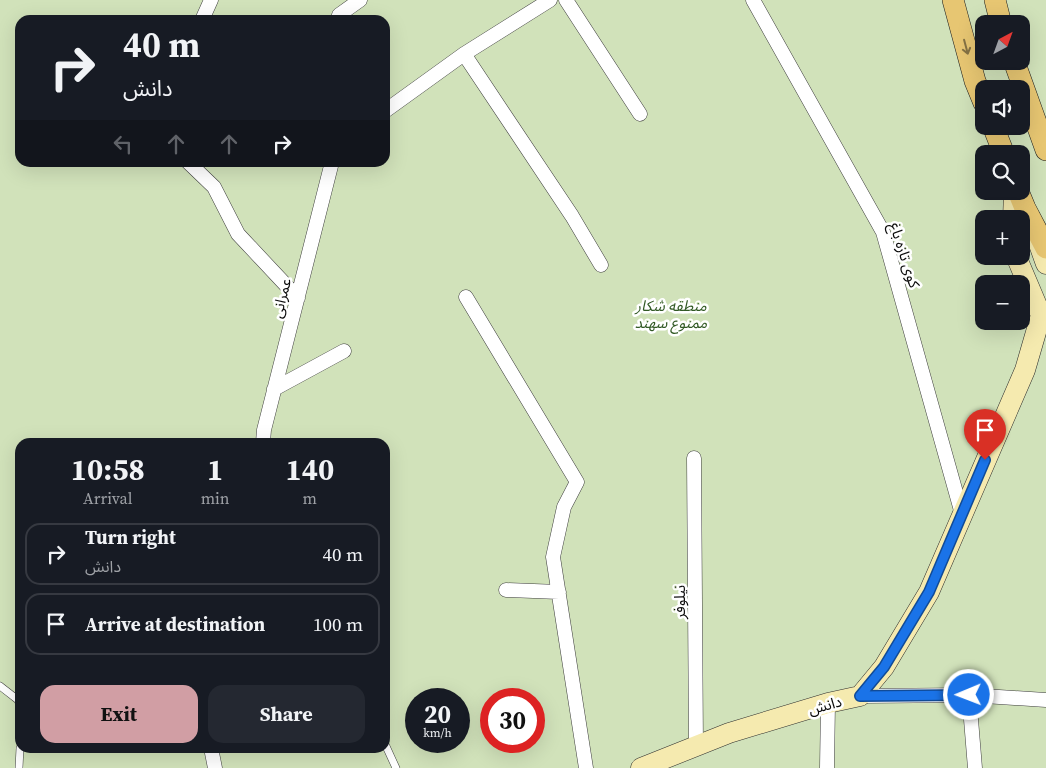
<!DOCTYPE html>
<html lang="en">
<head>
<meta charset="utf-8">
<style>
  body { margin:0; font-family:"Source Serif 4","Noto Sans Arabic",serif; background:#242831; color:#f1f3f6; height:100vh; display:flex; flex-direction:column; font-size:19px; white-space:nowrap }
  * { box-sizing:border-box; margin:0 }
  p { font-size:16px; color:#9ea1a6 }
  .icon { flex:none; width:28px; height:28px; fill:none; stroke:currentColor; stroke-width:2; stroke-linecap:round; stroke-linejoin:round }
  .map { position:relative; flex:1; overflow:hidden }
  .drawer { position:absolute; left:15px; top:438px; width:375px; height:315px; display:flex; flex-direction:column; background:#171b24; border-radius:15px; box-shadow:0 5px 20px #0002 }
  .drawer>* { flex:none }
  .top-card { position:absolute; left:15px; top:15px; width:375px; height:152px; border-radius:15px; box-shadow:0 5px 20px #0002; background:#171b24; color:#f1f3f6; overflow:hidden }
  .needle { width:32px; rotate:41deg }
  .controls { position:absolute; left:975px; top:15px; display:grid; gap:10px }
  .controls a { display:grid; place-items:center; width:55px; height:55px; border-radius:10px; background:#171b24; box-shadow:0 5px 20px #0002; font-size:25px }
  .speed { position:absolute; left:405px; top:688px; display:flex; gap:10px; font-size:25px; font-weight:700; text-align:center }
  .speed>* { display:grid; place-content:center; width:65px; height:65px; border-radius:50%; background:#171b24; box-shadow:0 5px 20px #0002; line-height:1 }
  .speed small { font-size:12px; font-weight:400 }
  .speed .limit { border:8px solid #d22; background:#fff; color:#111 }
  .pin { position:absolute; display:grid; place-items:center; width:42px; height:42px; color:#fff; margin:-51px -21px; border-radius:50% 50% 50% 0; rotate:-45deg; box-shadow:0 0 5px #0007 }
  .pin .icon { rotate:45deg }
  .me { position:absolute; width:55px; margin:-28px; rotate:269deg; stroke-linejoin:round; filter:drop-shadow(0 0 4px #0008) }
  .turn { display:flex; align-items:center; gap:18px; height:105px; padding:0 25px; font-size:22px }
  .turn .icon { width:65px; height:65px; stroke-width:2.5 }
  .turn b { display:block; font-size:35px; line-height:42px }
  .lanes { display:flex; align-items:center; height:48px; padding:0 25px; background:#0003; justify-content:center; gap:25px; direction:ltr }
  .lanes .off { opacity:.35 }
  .eta { display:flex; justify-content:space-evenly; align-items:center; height:85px; text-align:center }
  .eta b { font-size:30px; font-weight:700; line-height:35px }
  .button { display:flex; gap:10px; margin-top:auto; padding:10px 25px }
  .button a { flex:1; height:58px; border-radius:15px; background:#d19ea4; color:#111; font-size:20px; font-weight:700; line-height:58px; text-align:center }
  .button a+a { background:#242831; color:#f1f3f6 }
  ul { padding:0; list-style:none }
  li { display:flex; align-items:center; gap:15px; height:62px; margin:0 10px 8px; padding:0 15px; border:2px solid #363941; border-radius:15px }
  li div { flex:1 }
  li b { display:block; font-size:19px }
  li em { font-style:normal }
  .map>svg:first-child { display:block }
</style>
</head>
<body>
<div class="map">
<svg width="1046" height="768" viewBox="0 0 1046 768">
  <rect width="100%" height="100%" fill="#fdf9ec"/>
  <path fill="#d1e2ba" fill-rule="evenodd" d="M0,0H1046V768H0ZM20,20H385V162H20ZM984,24H1021V61H984ZM984,89H1021V126H984ZM984,154H1021V191H984ZM984,219H1021V256H984ZM984,284H1021V321H984ZM20,442H385V748H20ZM416,699H459V741H416ZM491,699H534V741H491Z"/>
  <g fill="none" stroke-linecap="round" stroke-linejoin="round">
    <g stroke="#3e3e3e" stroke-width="8">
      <path id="lane" d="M0,686L18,700L20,706
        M385,744L396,768
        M19,768L20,748"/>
    </g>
    <g stroke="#3e3e3e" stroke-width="15">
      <path id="street" d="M566,0L640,114
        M753,0L883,232L962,514
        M339,15L360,0
        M202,20L211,0
        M464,54L572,216L601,265
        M385,111L464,54L550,0
        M188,162L214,187L238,234L298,298
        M466,297L577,482L564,507L553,557L586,768
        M274,389L344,351
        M263,442L264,430L332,162
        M694,458L696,746
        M506,590L559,592
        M969,695L1046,700
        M860,696L969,695L975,768
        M211,748L215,768
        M827,768L828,703"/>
    </g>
    <g stroke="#2d2d2d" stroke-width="21">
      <path id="secondary" d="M1013,219L1014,191
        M1035,233L1046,264
        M641,768L729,733L828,703L860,696L884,667L929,592L1025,370L1041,315L1016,256"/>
    </g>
    <g stroke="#1c1c1c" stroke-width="22">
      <path id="primary" d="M953,0L975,81L984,103
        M995,0L1001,24
        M1014,61L1046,150
        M993,126L1004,154
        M1018,191L1025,208L1046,248"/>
    </g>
    <use href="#lane" stroke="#fff" stroke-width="7"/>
    <use href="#street" stroke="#fff" stroke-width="14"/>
    <use href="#secondary" stroke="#f5eaaf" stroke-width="20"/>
    <use href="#primary" stroke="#e7c672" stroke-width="21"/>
  </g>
  <defs><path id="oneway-shaft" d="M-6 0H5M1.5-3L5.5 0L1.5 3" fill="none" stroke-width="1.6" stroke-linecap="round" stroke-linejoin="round" transform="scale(1.25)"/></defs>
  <use stroke="#847244" href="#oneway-shaft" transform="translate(966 47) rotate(75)"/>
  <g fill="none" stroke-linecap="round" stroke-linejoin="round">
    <g stroke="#114b97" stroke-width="12">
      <path id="route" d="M969,695L860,696L884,667L929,592L985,460"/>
    </g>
    <use href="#route" stroke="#1a73e8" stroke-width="9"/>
  </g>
  <g text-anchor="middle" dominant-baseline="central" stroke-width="5" stroke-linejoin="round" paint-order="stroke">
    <g font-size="15" fill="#0b0b0b" stroke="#fff">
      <text transform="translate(905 255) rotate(72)">کوی تازه باغ</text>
      <text transform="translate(281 298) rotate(-76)">عمرانی</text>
      <text transform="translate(679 602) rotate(-90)">نیلوفر</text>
      <text transform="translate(825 705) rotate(-15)">دانش</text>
    </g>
    <g font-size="15" font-style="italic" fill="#325a25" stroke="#fff">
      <text x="671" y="305">منطقه شکار<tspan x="671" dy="17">ممنوع سهند</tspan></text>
    </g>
  </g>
</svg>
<div class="controls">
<a><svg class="needle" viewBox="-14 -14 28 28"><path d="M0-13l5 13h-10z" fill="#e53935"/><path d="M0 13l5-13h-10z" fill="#9ea1a6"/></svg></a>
<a><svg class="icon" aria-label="sound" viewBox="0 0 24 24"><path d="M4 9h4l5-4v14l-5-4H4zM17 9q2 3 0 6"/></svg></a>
<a><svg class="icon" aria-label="search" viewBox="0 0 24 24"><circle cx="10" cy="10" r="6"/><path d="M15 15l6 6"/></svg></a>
<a>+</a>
<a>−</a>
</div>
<div class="speed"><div>20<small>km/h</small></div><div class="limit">30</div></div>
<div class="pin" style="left:985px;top:460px;background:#d93025"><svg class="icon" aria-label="arrive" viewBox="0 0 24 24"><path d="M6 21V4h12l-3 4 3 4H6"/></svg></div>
<svg class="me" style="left:969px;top:695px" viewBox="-20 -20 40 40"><circle r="17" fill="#1a73e8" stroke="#fff" stroke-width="3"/><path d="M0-11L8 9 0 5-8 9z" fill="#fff"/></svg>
<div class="top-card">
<div class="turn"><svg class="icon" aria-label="right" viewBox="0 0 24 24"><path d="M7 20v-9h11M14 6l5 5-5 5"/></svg><div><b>40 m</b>دانش</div></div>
<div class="lanes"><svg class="icon off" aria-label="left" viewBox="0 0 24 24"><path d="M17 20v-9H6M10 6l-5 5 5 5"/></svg><svg class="icon off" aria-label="ahead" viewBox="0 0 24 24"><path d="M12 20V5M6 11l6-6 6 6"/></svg><svg class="icon off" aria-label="ahead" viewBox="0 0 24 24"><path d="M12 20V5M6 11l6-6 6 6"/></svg><svg class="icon" aria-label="right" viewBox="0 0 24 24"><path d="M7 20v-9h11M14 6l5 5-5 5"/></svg></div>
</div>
<section class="drawer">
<div class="eta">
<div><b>10:58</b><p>Arrival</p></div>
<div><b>1</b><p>min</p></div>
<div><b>140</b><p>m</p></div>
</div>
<ul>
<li><svg class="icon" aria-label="right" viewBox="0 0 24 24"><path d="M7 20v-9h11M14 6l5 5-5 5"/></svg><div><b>Turn right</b><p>دانش</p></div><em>40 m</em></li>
<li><svg class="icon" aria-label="arrive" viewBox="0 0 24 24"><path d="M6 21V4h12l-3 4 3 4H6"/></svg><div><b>Arrive at destination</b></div><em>100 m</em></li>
</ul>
<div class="button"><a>Exit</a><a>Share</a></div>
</section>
</div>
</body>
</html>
